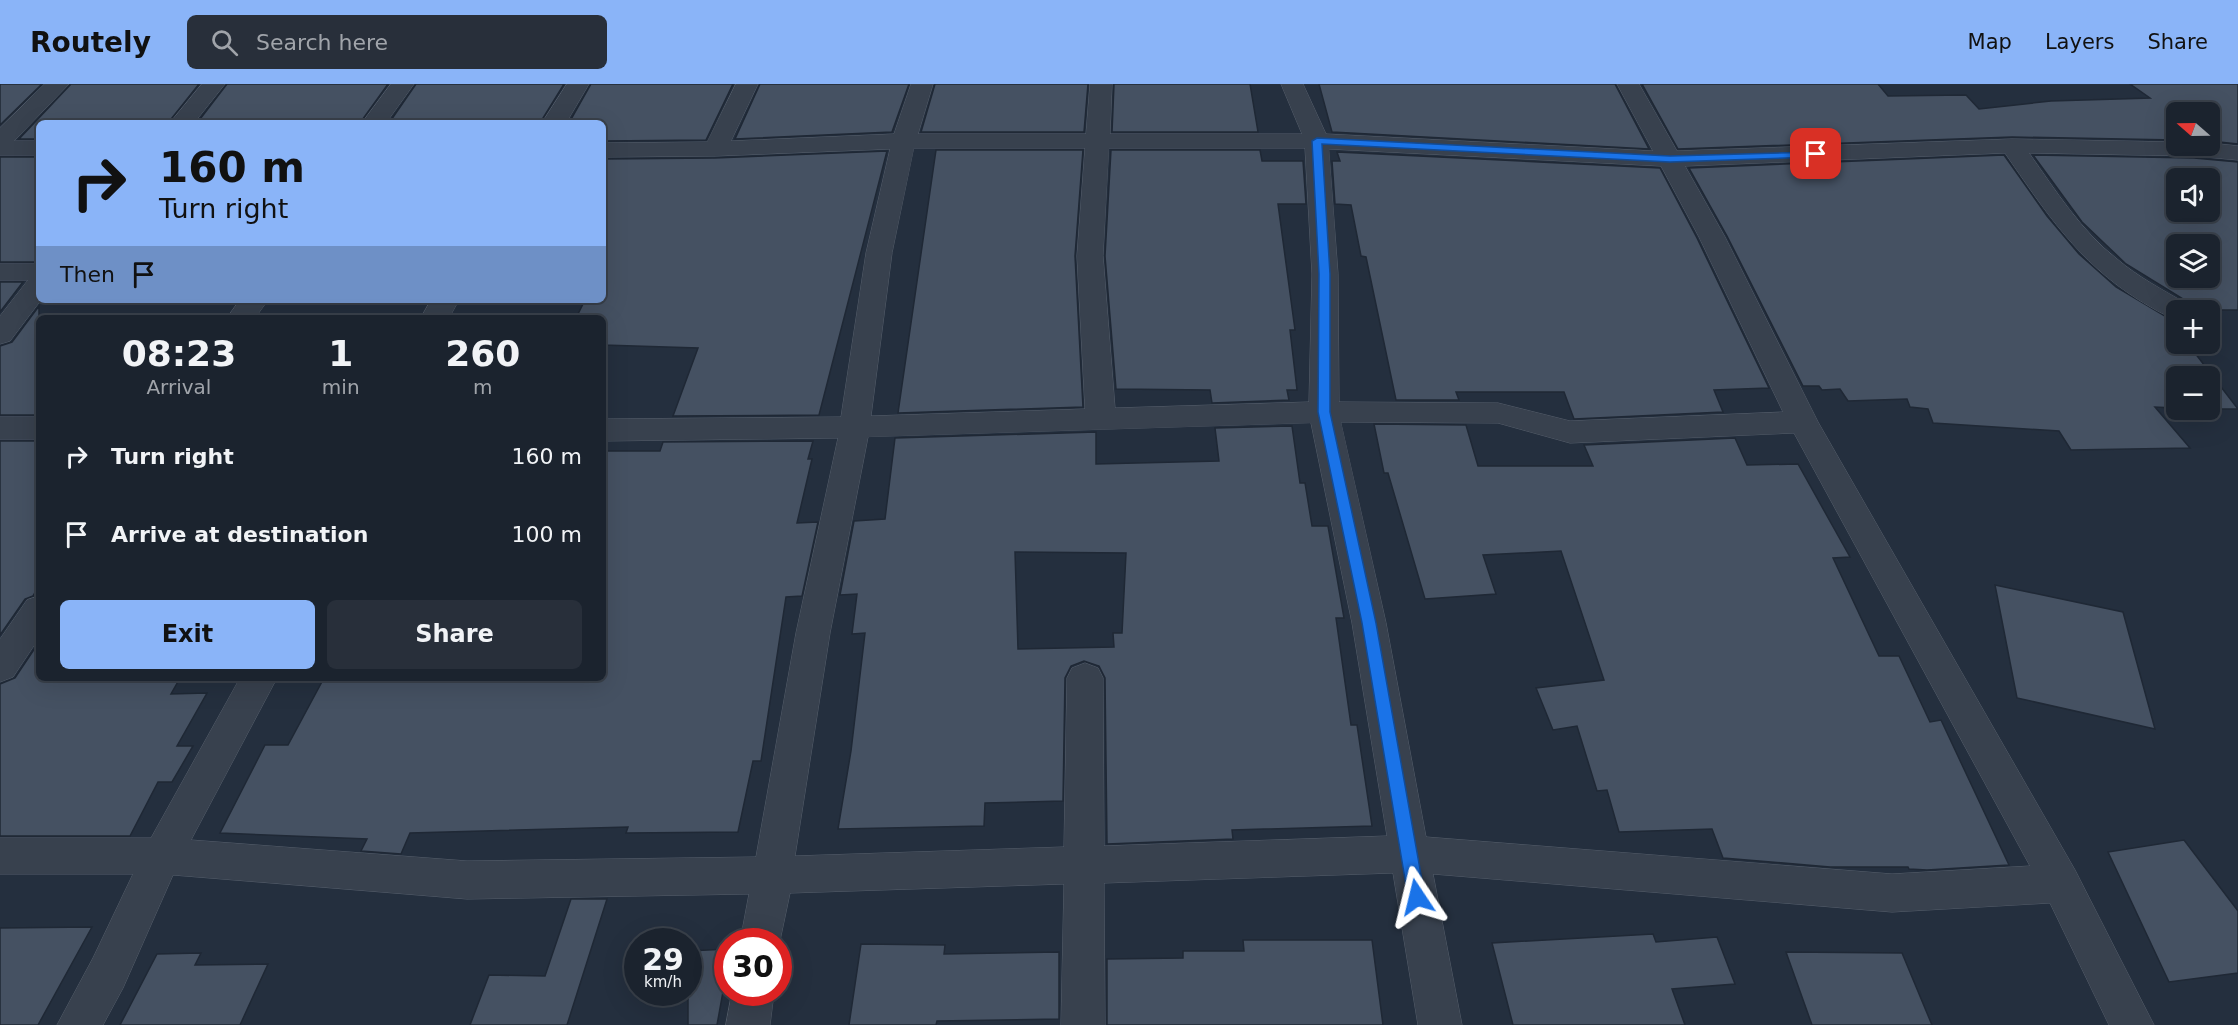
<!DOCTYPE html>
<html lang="en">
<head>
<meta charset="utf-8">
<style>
  body { margin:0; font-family:"DejaVu Sans",sans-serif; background:#282f3a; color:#f1f3f6; height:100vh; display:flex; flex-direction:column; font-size:22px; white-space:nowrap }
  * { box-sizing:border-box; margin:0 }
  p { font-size:20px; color:#a0a4aa }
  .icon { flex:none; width:33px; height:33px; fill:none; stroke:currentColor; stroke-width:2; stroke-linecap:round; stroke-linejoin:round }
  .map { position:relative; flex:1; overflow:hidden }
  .drawer { position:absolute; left:36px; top:231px; width:570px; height:366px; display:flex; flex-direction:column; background:#1b232e; border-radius:9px; box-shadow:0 6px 24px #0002,0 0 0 2px #39404a }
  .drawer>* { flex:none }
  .banner { position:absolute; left:36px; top:36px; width:570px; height:183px; border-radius:9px; box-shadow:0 6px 24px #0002,0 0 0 2px #39404a; background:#8ab4f8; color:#111; overflow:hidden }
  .needle { width:39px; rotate:290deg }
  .controls { position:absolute; left:2166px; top:18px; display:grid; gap:12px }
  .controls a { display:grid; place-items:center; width:54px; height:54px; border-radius:9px; background:#1b232e; box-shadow:0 6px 24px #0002,0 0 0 2px #39404a; font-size:30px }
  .speed { position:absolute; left:624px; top:844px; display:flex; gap:12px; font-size:30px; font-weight:700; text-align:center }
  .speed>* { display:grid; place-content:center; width:78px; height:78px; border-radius:50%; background:#1b232e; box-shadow:0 6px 24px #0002,0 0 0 2px #39404a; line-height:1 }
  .speed small { font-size:15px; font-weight:400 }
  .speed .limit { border:9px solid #d22; background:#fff; color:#111 }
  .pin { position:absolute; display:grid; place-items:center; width:51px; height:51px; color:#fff; margin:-26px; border-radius:12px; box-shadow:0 3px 9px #0006 }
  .me { position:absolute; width:66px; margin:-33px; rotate:350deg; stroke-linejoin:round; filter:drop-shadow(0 0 4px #0008) }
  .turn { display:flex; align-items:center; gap:21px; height:126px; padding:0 24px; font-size:27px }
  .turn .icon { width:78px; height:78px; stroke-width:2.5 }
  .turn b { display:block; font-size:42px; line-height:51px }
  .then { display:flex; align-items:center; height:57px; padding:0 24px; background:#0003; gap:12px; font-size:22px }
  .eta { display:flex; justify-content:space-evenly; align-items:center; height:102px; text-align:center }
  .eta b { font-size:36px; font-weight:800; line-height:42px }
  .action { display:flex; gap:12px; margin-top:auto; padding:12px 24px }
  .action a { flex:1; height:69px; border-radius:9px; background:#8ab4f8; color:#111; font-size:24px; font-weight:800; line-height:69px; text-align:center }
  .action a+a { background:#282f3a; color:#f1f3f6 }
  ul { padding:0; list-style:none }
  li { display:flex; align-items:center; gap:18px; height:78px; padding:0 24px }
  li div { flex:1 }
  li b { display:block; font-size:22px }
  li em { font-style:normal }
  header { display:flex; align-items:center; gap:36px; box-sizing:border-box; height:84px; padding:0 30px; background:#8ab4f8; color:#111 }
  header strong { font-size:28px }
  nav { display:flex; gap:33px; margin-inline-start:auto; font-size:21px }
  .search { width:420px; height:54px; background:#282f3a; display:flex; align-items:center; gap:15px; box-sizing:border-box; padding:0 21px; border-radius:9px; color:#a0a4aa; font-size:22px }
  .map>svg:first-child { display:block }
</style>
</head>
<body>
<header>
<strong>Routely</strong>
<div class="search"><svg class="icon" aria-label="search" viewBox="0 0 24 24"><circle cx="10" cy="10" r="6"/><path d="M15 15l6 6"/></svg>Search here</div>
<nav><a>Map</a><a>Layers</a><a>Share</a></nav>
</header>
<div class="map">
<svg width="2238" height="941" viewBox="0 0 2238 941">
  <rect width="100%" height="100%" fill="#242f3e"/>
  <path fill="#455162" stroke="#1f2835" stroke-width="1.5" fill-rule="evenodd" d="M0,0H42L0,41Z
    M71,0H199L168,39H39V55H19Z
    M227,0H388L360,39H197Z
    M416,0H564L540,39H389Z
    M591,0H733L706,56L603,57V39H569Z
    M760,0H909L892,48L735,55Z
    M935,0H1088L1084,48H921Z
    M1114,0H1250L1258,48H1112Z
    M1319,0H1615L1649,65L1332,48Z
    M1642,0H1878L1888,12L1966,11L1979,25L2051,17L2150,14L2130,0H2238V60L2210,57V28H2176V56L2012,53L1678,65Z
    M936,66H1083L1075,172L1083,323L898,329Z
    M1111,66H1260L1262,77H1303L1306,120H1278L1295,246H1290L1297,306H1287L1289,316L1212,319L1210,306L1116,305L1105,172Z
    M887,67L819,331L673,332L698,264L603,261V234H576L585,216H603V75L715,74Z
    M1337,68L1660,84L1697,154L1769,304L1714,306L1723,328L1574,335L1564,308H1456L1459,316H1396L1366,173L1361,172L1351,121L1335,120L1332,77H1340Z
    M2004,71L2047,132L2079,170L2116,203L2170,235L2176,244V260H2188L2238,325H2210V292H2176V324L2155,323L2190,364L2071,366L2059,347L1933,339L1928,325L1910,323L1907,315L1848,317L1840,305L1822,306L1819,302H1803L1727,152L1689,84Z
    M2033,71L2194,74L2238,78V226H2192L2188,218L2126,180L2082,138ZM2176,94H2210V128H2176ZM2176,160H2210V194H2176Z
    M0,73H39V178H0Z
    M0,198H23L0,228Z
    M39,222V331H0V262L12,258Z
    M1374,340L1466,341L1478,382H1593L1584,361L1735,354L1747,381L1798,380L1850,473L1833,474L1879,572H1899L1930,638L1941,636L2009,781L1927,786L1909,785L1908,783H1830L1723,774L1712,745L1619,748L1607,706L1597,707L1577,642L1553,646L1536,604L1604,596L1561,467L1483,471L1496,510L1425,515L1388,389H1384Z
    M1292,342L1300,399H1305L1312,442H1328L1344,534H1336L1351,641H1357L1372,742L1232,746L1233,755L1107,760L1105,594L1099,582L1084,577L1071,582L1065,594L1063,717L985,719L984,742L838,745L851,667L865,549L852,550L857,510L840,511L854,437L885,435L895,354L1096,348V380L1219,377L1215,344ZM1015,468L1126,469L1122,549H1113L1114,563L1018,565Z
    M0,357H39V502L33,512L25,515L0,551Z
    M813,357L808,375H812L797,439L818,438L802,512L786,513L761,677H753L738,748L626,749L628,743L410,749L401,770L361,767L367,755L220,749L265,661H288L324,594H603V367H660L663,358Z
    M1995,501L2123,528L2155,645L2017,614Z
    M39,558V594H180L171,610L207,609L177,662H193L172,698H158L130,752H0V600L15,594Z
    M2184,756L2238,827V889L2169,898L2108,768Z
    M571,815H607L567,941H470L489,891L545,892Z
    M92,843L38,941H0V844Z
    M1653,850L1656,858L1717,853L1735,900L1672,905L1685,941H1513L1492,859Z
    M1243,856H1372L1383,941H1107V875L1183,874V867H1244Z
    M861,860L945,861L944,870L1059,868V935L937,937L936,941H849Z
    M728,865V880L717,941H688V867Z
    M1786,868L1902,869L1932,941H1812Z
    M201,869L195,881L268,880L240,941H120L157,870Z"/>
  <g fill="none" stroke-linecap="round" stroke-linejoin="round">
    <g stroke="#565f6c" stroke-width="1">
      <path id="minor" d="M45,0H69L14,57H39V71H0V44Z
        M202,0H225L194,39H170Z
        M391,0H414L386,39H362Z
        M567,0H589L566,39H542Z
        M736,0H758L731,57L894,50L911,0H933L918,50H1086L1090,0H1112L1110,50H1302L1281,0H1303L1326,50L1653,67L1617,0H1639L1677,67L2012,55L2176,58V62H2210V59L2238,62V76L2194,72L2029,69C2056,107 2081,147 2117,175C2138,193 2163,206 2187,220L2190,226H2176V235C2163,231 2151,223 2139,216C2078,178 2045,127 2005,69L1685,82L1725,153L1818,338L2075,786L2154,941H2109L2050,819L1892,828L1433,790L1462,941H1418L1393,789L1104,799L1105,941H1061L1064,800L790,809L778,866V858H740L749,810L467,815L173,791L123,904L103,941H57L93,874L133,790H0V754H151L240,594H277L191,756L467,777L756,773L796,549L838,354L603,357V335L841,333L866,169L890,65L715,72L603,73V59L707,58ZM914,64H1085L1077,172L1085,325L871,332L892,169ZM1109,64H1305L1312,190L1309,318L1115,324L1103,172ZM1329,65L1661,82L1699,153L1783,328L1570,337L1498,319L1339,318L1338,190ZM1341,338L1498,339L1570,359L1794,349L2030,782L1892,790L1426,753L1386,539ZM1311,339L1352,539L1387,752L1104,762L1103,594L1098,584L1085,579L1072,584L1067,594L1064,763L795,772L830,549L868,353Z
        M0,180H39V216H41L10,257L0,260V232L28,196H0Z
        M240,216H268L255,234H227Z
        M431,216H459L449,234H421Z
        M0,333H39V355H0Z
        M39,512V554L13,593L0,598V555L27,516Z
        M732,909H774L770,941H726Z"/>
    </g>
    <use href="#minor" fill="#38414e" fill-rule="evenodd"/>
  </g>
  <path fill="#1a73e8" stroke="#114b97" stroke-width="1.5" d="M1317,54L1670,72L1816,68L1821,70L1816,73L1670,78L1322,60L1330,190V328L1376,539L1425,813L1423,819L1417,821L1411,819L1408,813L1362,539L1318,328L1319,190L1312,57Z"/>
</svg>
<div class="controls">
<a><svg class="needle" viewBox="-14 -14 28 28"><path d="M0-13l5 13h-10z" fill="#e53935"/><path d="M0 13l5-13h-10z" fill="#a0a4aa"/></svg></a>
<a><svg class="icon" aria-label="sound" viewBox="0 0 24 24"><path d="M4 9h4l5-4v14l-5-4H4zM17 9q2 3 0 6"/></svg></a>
<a><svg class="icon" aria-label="layers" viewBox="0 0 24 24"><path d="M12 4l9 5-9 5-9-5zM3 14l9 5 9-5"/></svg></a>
<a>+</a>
<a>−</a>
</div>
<div class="speed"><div>29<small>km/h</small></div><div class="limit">30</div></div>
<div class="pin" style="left:1816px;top:70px;background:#d93025"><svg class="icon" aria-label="arrive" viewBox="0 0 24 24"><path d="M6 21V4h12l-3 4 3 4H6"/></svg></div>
<svg class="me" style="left:1417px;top:813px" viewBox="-20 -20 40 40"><path d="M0-17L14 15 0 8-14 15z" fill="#1a73e8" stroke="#fff" stroke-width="4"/></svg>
<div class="banner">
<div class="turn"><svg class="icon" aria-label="right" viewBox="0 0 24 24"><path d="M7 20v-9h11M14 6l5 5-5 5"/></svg><div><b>160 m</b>Turn right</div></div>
<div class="then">Then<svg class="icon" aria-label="arrive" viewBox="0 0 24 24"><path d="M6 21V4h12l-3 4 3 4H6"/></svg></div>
</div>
<section class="drawer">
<div class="eta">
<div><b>08:23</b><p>Arrival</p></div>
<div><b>1</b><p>min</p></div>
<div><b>260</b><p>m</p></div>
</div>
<ul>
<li><svg class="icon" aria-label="right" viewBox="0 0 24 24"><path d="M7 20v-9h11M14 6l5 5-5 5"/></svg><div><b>Turn right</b></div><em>160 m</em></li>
<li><svg class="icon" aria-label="arrive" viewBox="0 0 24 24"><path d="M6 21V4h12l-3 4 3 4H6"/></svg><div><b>Arrive at destination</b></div><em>100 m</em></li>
</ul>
<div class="action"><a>Exit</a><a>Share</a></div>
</section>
</div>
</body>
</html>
